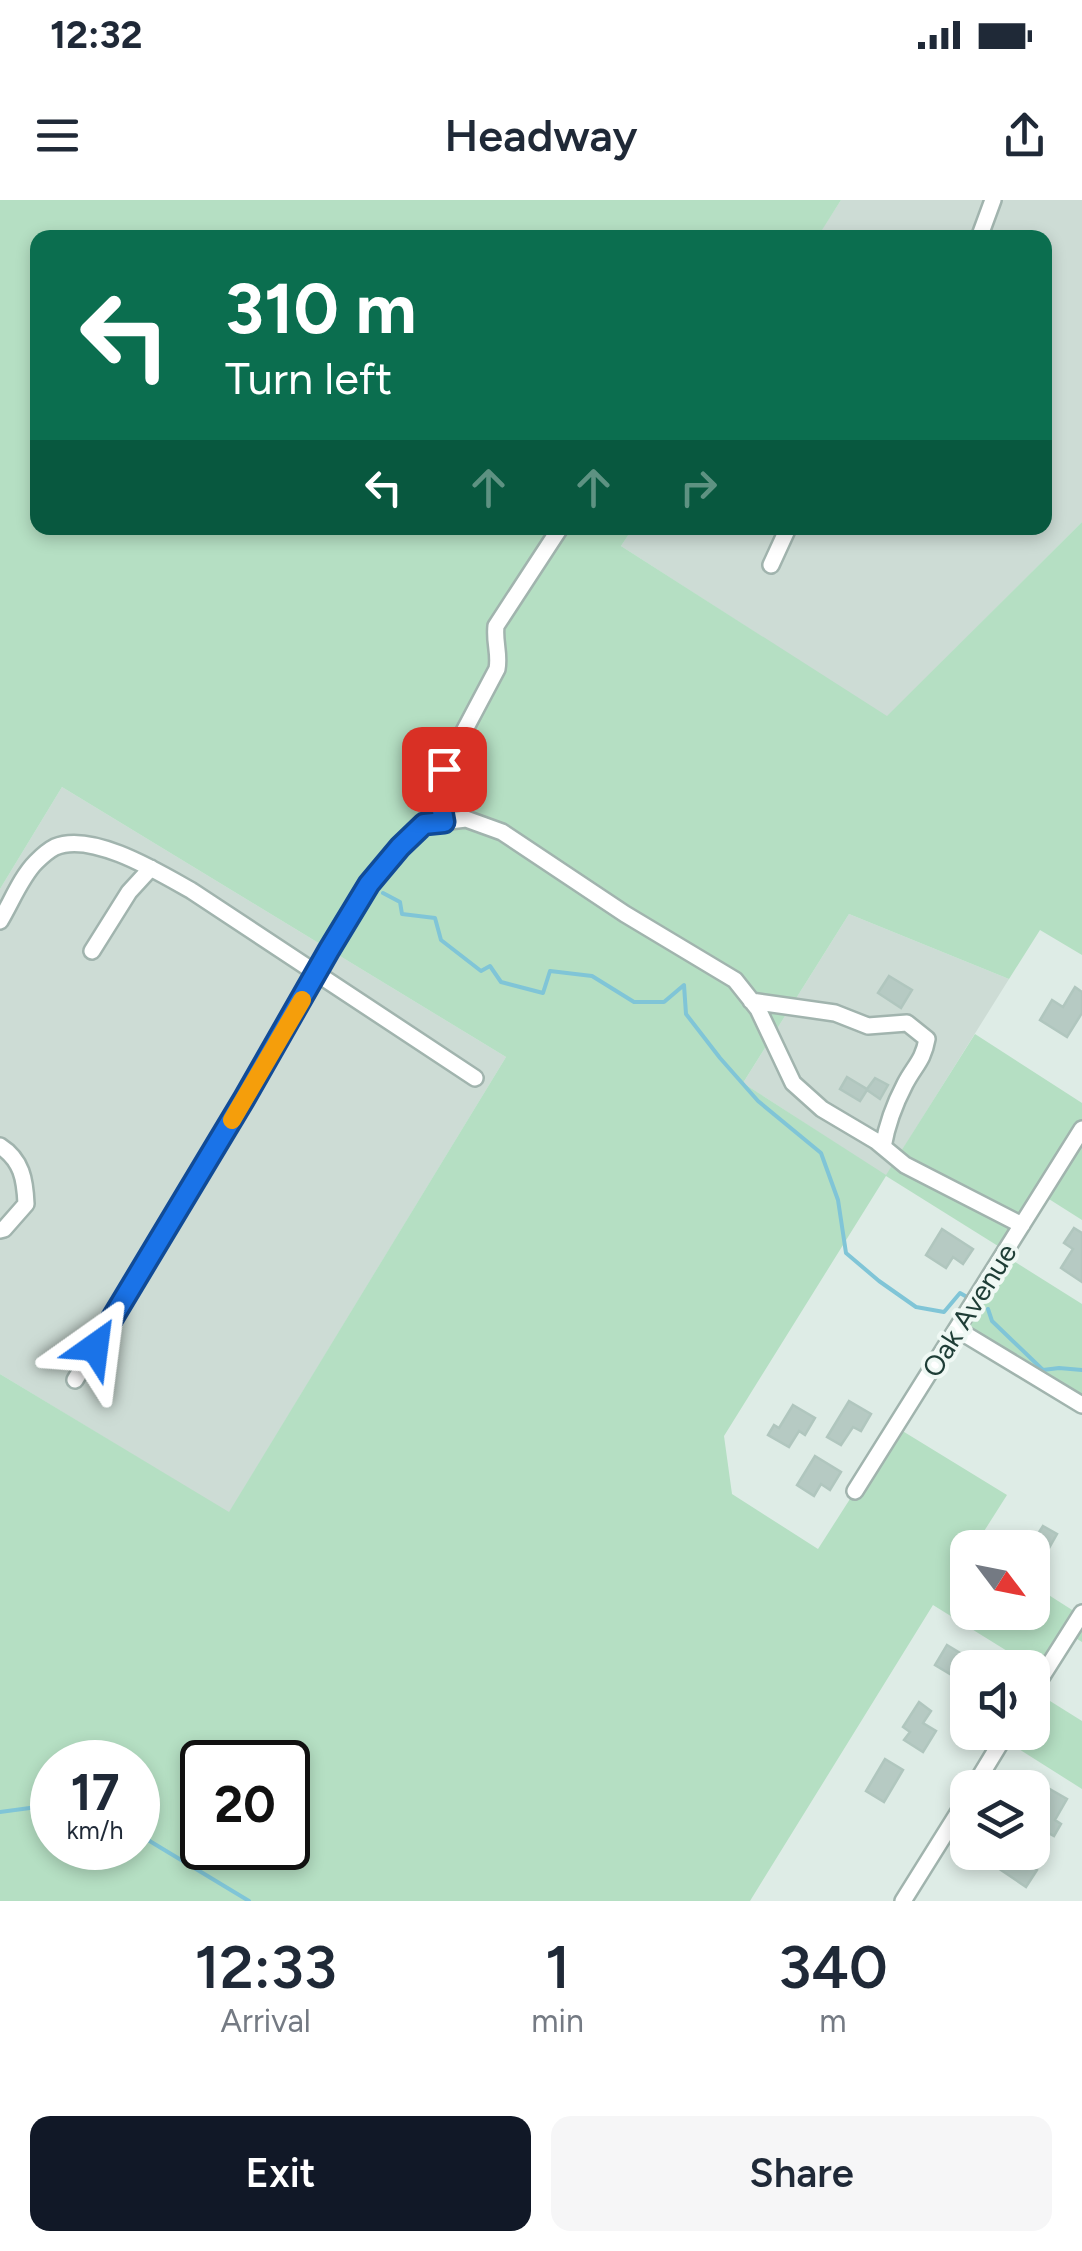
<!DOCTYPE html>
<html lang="en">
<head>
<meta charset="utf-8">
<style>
  body { margin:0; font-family:Figtree,sans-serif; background:#f6f6f7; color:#1f2937; height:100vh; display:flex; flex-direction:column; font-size:38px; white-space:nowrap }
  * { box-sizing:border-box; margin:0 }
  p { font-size:32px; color:#747a83 }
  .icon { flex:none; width:55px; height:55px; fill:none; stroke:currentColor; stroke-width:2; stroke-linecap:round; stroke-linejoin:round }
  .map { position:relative; height:1701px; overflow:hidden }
  .details { display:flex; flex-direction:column; background:#fff; flex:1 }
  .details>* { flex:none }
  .banner { position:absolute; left:30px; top:30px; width:1022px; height:305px; border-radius:20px; box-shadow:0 5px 15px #0003; background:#0b6e4f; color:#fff; overflow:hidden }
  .needle { width:65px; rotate:122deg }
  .fabs { position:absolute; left:950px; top:1330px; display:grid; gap:20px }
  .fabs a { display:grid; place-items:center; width:100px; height:100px; border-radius:20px; background:#fff; box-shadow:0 5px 15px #0003; font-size:50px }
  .speed { position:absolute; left:30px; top:1540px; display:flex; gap:20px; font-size:50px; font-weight:700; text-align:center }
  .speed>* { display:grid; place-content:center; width:130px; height:130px; border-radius:50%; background:#fff; box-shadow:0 5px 15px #0003; line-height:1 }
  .speed small { font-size:25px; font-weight:400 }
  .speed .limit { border:5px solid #111; border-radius:15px; background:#fff; color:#111 }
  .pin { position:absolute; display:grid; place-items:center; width:85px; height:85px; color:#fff; margin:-42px; border-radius:20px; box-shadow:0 5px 15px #0006 }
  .me { position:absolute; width:110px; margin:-55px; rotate:31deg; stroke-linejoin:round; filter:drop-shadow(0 0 8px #0008) }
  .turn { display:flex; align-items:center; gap:35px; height:210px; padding:0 30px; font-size:45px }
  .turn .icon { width:130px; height:130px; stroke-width:2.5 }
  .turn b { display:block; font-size:70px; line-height:85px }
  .lanes { display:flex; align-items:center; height:95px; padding:0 30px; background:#0003; justify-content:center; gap:50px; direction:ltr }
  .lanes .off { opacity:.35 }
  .eta { display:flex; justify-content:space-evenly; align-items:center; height:170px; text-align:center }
  .eta b { font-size:60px; font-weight:600; line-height:70px }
  .primary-button { display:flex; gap:20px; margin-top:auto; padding:20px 30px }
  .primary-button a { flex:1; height:115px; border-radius:20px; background:#111827; color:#fff; font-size:40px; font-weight:600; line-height:115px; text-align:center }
  .primary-button a+a { background:#f6f6f7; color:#1f2937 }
  .status { display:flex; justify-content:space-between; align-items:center; height:70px; padding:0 50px; background:#fff; direction:ltr }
  .status svg { height:28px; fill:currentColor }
  header { display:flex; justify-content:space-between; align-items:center; height:130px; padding:0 30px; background:#fff; font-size:45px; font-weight:600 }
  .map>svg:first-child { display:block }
</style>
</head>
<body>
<div class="status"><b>12:32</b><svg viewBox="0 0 49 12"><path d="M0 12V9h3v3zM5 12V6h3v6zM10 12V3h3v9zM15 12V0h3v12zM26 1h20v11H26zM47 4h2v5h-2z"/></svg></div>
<header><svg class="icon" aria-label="menu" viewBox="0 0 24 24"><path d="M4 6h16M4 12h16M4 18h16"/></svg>Headway<svg class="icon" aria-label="share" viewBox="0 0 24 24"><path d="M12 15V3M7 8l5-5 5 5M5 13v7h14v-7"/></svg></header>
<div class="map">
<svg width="1082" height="1701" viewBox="0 0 1082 1701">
  <rect width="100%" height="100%" fill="#deece6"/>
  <path fill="#cddcd5" d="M841,0H1082V322L887,517L621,346L633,328H1045V38L817,37Z
    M62,587L506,857L229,1313L0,1174V689Z
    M849,714L1009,779L886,976L743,883Z"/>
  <path fill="#b5dfc3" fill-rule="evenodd" d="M0,0H841L817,38H38V328H633L621,346L887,516L1082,322V755L1040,730L1009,779L849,714L743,883L886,975L975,834L1082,903V1020L1041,994L1006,1051L886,976L724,1236L732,1294L818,1349L896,1227L1007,1295L974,1347L968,1348V1412H1032L1033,1385L1080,1415L1082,1413V1442L1069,1434L1044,1474L933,1405L750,1701H0V1174L229,1312L506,857L62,587L0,689ZM52,1562H138V1648H52ZM202,1562H288V1648H202Z
    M1004,1055L1082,1104V1205L958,1130Z
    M1034,1491L1082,1521V1589L1003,1539L1007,1533L1032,1532Z"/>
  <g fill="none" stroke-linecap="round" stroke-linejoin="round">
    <path stroke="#80c5d7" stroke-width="4" d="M383,693L400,702L402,714L435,718L441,740L481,771L490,766L501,782L543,793L550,771L592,776L634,802H664L684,785L686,814L720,858L758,901L821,953L838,1000L846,1053L879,1081L916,1107L944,1112L960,1093L967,1097
      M988,1109L992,1121L1043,1170L1059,1168L1082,1170
      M0,1612L52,1605
      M138,1634L249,1701"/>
  </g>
  <path fill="#b6cac3" stroke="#b0c6be" stroke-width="2.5" d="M889,776L912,790L901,808L878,793Z
    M1075,787L1082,792V813L1067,837L1040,820L1052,800L1063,807Z
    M847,877L867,889L875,878L888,885L880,899L867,890L860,901L840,889Z
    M1074,1028L1082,1033V1082L1061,1068L1073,1049L1064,1043Z
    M942,1029L973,1049L963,1064L953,1057L946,1068L926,1055Z
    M849,1201L871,1214L861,1231L853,1227L841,1245L827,1237Z
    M793,1205L815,1218L805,1235L799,1231L789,1247L768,1235L774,1225L779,1228Z
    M815,1256L841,1272L830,1290L821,1284L814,1296L797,1285Z
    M1043,1326L1057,1334L1032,1378V1348H1017L1036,1337Z
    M947,1445L985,1468H968V1475L959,1470L955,1477L935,1465Z
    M919,1502L931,1511L923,1523L936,1531L923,1552L904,1540L910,1532L903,1527Z
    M885,1559L903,1570L884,1602L866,1591Z
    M1048,1588L1067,1599L1055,1620L1061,1624L1054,1636L1032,1624V1615Z
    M996,1652H1019L1016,1656L1037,1670L1026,1687L989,1662Z"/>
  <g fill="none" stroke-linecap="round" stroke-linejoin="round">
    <g stroke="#a1b4ae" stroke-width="20">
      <path id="minor" d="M979,38L993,0
        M771,365L788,328
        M444,622L439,594L444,569L497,469C500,454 494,442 496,426L560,328
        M0,721C11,703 21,677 36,662C41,657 49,650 55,647C92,631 160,673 192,691L475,878
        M92,751L129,692L151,668
        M751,801L835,813L868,826L907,823L927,839C923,861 915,865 905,884C894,905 887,924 883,947
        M0,946C22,960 25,980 26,1004L4,1029L0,1030
        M958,1130L1082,1205
        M75,1180L245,899L353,709L369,684L400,647L424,624L466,619L502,632L625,714L735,780L758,809L793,883L822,909L876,941L905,965L1022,1025
        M855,1291L1082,929
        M1032,1492L1082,1413
        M973,1588L1007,1532
        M903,1701L968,1597"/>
    </g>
    <use href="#minor" stroke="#fff" stroke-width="15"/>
  </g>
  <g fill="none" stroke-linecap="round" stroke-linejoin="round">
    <g stroke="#114b97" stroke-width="25">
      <path id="route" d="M95,1147L244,899L329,750L369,684L400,647L424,624L444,622L439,594L444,569"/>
    </g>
    <use href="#route" stroke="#1a73e8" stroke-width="18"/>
    <path stroke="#f59e0b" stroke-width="18" d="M232,920L302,800"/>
  </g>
  <g text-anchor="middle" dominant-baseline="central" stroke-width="8" stroke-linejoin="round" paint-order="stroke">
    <g font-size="28" fill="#1e3d36" stroke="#eff8f4">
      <text transform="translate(969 1110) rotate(-58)">Oak Avenue</text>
    </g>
  </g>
</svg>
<div class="fabs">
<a><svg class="needle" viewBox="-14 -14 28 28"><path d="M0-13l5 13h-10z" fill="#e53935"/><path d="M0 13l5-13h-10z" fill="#747a83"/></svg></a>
<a><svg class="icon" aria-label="sound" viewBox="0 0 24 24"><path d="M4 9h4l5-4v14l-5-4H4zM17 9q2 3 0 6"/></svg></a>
<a><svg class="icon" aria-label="layers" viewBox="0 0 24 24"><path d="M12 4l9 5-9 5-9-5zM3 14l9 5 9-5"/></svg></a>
</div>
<div class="speed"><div>17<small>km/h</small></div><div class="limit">20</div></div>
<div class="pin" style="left:444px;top:569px;background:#d93025"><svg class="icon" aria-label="arrive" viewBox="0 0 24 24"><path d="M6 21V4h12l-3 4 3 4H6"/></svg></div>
<svg class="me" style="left:95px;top:1147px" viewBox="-20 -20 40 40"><path d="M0-17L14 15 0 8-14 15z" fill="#1a73e8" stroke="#fff" stroke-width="4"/></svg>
<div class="banner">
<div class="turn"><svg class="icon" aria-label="left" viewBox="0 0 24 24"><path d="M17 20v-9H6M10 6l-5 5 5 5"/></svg><div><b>310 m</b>Turn left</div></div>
<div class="lanes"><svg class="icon" aria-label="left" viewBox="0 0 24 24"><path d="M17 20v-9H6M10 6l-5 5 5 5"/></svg><svg class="icon off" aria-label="ahead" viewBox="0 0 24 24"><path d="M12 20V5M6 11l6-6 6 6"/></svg><svg class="icon off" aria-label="ahead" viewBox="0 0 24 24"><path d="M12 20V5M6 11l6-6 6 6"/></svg><svg class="icon off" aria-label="right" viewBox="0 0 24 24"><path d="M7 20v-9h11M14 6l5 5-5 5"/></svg></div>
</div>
</div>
<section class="details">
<div class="eta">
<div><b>12:33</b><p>Arrival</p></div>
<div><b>1</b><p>min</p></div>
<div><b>340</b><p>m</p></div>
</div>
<div class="primary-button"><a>Exit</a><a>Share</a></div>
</section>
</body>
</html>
